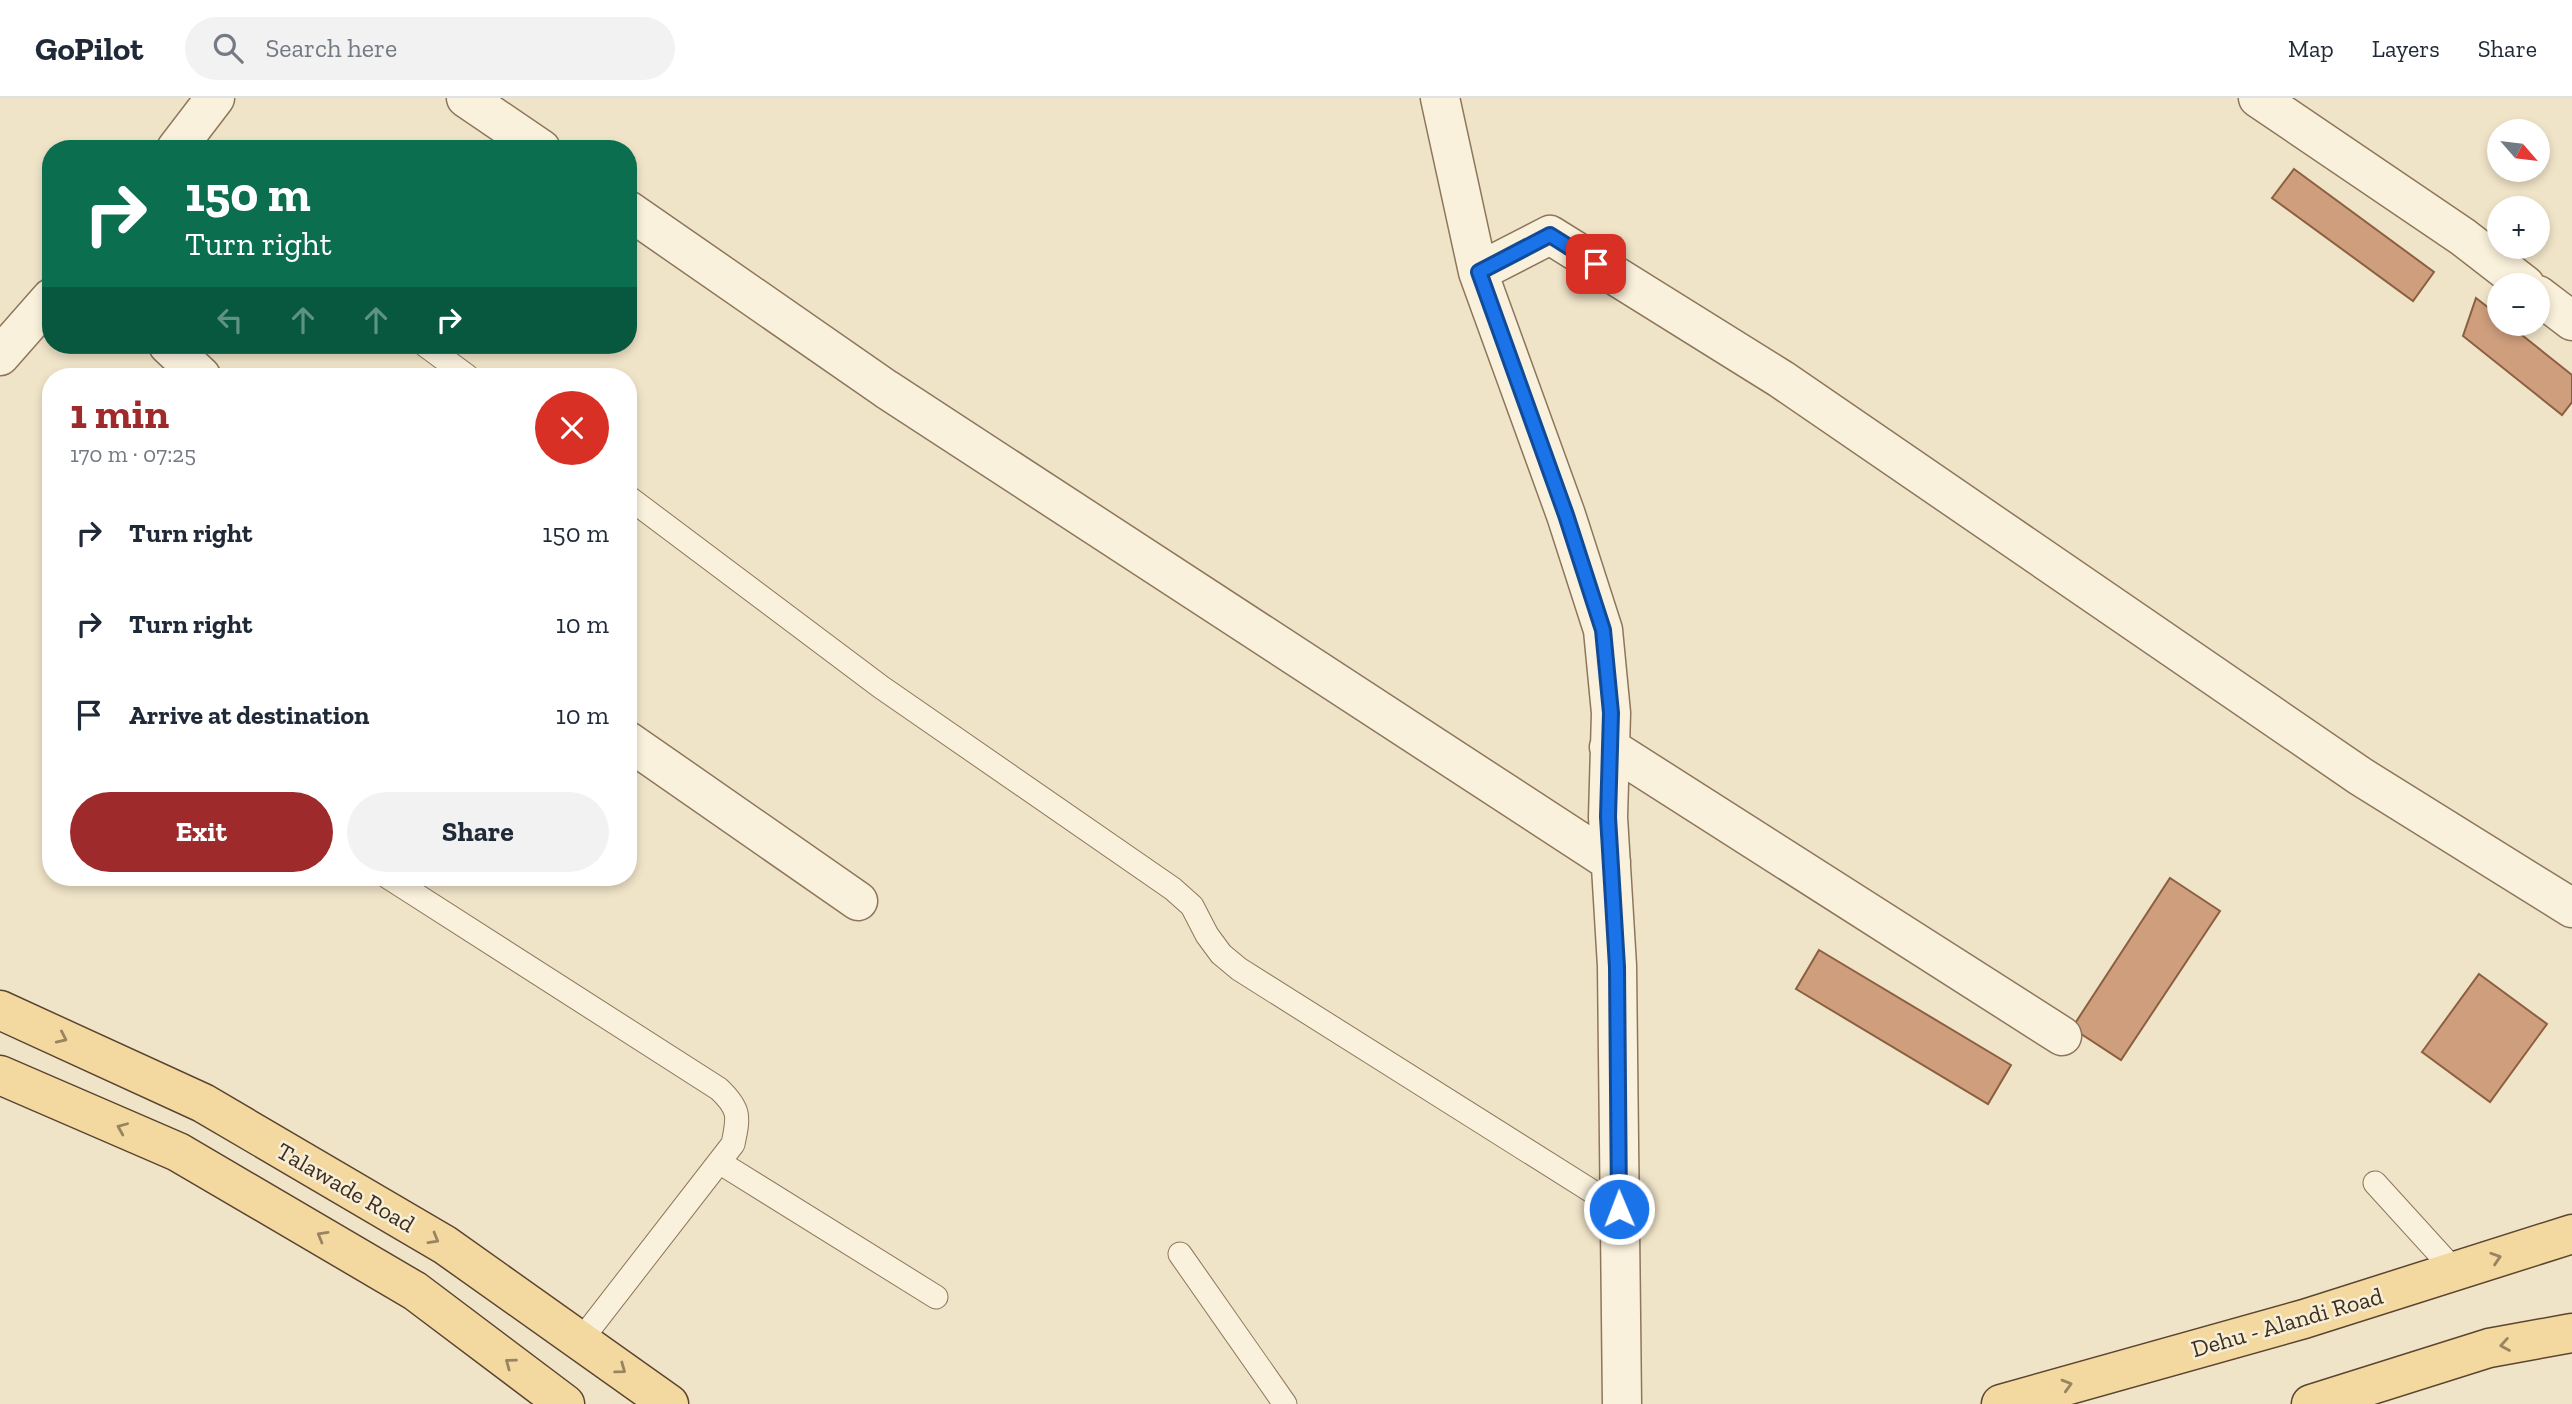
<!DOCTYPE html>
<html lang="en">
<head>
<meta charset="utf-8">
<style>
  body { margin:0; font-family:"Zilla Slab",serif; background:#f2f2f3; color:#1f2937; height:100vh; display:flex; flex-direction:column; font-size:26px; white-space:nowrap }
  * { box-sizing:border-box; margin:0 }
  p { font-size:23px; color:#747a83 }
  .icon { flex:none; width:38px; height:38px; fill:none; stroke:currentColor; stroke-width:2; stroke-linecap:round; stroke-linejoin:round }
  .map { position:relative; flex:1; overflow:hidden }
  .drawer { position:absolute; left:42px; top:270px; width:595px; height:518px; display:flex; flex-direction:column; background:#fff; border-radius:28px; box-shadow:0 4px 10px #0003 }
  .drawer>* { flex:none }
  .banner { position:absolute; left:42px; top:42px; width:595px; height:214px; border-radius:28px; box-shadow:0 4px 10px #0003; background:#0b6e4f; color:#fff; overflow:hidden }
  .needle { width:46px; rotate:118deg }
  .tools { position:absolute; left:2487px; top:21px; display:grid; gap:14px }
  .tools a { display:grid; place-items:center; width:63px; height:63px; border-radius:50%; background:#fff; box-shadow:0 4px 10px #0003; font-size:35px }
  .pin { position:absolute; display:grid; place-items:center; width:60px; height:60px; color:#fff; margin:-30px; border-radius:14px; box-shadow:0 4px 10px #0006 }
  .me { position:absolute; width:77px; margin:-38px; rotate:359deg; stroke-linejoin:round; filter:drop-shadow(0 0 5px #0008) }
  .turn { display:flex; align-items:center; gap:24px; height:147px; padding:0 28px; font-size:32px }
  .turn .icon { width:91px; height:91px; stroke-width:2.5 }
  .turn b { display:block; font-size:49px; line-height:60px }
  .lanes { display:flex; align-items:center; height:66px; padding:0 28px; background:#0003; justify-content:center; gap:35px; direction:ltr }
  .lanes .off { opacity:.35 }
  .round { display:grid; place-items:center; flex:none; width:74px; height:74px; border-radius:37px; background:#f2f2f3 }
  .overview { display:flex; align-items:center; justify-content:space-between; height:119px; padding:0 28px }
  h1 { font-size:42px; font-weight:800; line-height:52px; color:#9e2a2b }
  .cta { display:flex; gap:14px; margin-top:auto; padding:14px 28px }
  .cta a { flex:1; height:80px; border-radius:42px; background:#9e2a2b; color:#fff; font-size:28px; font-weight:800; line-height:80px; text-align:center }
  .cta a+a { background:#f2f2f3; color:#1f2937 }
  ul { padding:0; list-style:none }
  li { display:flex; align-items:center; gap:21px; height:91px; padding:0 28px }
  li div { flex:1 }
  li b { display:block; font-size:26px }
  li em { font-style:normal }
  header { display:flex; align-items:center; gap:42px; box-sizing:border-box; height:98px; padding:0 35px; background:#fff; border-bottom:2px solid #e0e1e3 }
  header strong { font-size:33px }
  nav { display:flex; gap:38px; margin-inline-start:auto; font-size:24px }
  .search { width:490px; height:63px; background:#f2f2f3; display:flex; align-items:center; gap:18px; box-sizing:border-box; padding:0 24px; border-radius:38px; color:#747a83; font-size:26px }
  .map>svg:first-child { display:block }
</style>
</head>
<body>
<header>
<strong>GoPilot</strong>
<div class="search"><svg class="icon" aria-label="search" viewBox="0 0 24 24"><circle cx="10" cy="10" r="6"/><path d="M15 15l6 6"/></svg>Search here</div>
<nav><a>Map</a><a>Layers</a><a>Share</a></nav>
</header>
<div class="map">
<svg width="2572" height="1306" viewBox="0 0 2572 1306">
  <rect width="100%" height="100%" fill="#f0e4c8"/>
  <path fill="#cf9f7d" stroke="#8d5f41" stroke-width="2" d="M2294,71L2434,174L2413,203L2272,100Z
    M2476,200L2499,218V226H2508L2572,277V304L2562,317L2463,238Z
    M2170,780L2220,813L2121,962L2072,930Z
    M1819,852L2011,967L1988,1006L1796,891Z
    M2479,876L2547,926L2490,1004L2422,954Z"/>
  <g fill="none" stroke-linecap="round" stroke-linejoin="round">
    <g stroke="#8d765c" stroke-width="25">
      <path id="lane" d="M425,247L467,278
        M628,399L881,589L1173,791L1192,808L1207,837L1221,856L1239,871L1620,1111
        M388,779L719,991C740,1011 739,1018 733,1046L581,1242
        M719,1064L936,1199
        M2375,1085L2455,1173
        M1180,1156L1285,1306"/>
    </g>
    <g stroke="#8d765c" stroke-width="41">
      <path id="street" d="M466,0L541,51
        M1440,0L1478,174L1566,417L1603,532L1611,615L1608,719L1617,868L1622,1306
        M2258,0L2463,139L2525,187
        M176,51L215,0
        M628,112L886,291L1611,764
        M1478,174L1550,137L1781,281L2360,678L2572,810
        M2538,197L2572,223
        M168,247L201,278
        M0,258L51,200
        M628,643L858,803
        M1609,649L2062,938"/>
    </g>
    <g stroke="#5b4430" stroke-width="41">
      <path id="primary" d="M0,912L203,1005L445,1147L669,1306
        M0,977L178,1054L415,1193L565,1306
        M2001,1306L2304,1221L2572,1136
        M2311,1306L2489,1250L2572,1235"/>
    </g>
    <use href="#lane" stroke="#faf1dc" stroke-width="23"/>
    <use href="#street" stroke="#faf1dc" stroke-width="38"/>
    <use href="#primary" stroke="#f3d9a0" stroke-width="38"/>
  </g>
  <defs><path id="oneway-chevron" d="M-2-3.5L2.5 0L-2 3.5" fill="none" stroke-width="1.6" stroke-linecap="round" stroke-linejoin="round" transform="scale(1.75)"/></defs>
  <g stroke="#988460">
    <use href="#oneway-chevron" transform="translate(62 940) rotate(25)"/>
    <use href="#oneway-chevron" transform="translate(122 1030) rotate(-157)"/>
    <use href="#oneway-chevron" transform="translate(322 1138) rotate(-150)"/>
    <use href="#oneway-chevron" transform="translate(434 1141) rotate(30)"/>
    <use href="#oneway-chevron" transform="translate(2496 1160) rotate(-18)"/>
    <use href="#oneway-chevron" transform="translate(2505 1247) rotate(170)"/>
    <use href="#oneway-chevron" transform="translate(510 1265) rotate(-143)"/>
    <use href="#oneway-chevron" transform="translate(621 1271) rotate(36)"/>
    <use href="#oneway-chevron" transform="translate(2067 1287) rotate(-16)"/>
  </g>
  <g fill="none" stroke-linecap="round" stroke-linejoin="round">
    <g stroke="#114b97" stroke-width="18">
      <path id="route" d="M1596,166L1550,137L1479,174L1566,417L1603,532L1611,615L1608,719L1617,869L1619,1111"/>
    </g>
    <use href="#route" stroke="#1a73e8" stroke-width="12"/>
  </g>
  <g text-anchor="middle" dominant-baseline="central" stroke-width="5" stroke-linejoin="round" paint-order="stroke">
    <g font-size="24" fill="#3d2e20" stroke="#f7eed8">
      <text transform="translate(346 1089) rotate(30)">Talawade Road</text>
      <text transform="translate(2287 1224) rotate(-16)">Dehu - Alandi Road</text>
    </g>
  </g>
</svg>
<div class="tools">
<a><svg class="needle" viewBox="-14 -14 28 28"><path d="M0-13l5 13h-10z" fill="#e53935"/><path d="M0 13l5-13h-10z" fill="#747a83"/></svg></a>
<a>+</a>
<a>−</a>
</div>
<div class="pin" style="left:1596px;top:166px;background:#d93025"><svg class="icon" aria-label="arrive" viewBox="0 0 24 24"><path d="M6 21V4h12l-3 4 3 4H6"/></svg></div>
<svg class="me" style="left:1619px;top:1111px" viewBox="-20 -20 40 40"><circle r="17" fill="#1a73e8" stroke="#fff" stroke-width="3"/><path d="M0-11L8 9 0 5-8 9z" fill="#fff"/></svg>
<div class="banner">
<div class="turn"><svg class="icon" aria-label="right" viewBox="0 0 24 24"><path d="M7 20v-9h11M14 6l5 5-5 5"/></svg><div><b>150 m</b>Turn right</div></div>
<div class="lanes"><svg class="icon off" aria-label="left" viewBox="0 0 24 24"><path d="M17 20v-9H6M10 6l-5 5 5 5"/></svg><svg class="icon off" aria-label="ahead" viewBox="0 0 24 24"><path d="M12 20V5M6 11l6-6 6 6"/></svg><svg class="icon off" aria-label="ahead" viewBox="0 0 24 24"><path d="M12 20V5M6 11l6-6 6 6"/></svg><svg class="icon" aria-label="right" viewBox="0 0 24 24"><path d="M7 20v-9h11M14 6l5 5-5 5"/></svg></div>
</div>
<section class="drawer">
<div class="overview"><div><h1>1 min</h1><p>170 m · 07:25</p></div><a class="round" style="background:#d93025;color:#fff"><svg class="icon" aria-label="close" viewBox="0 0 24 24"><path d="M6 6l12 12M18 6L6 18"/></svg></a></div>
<ul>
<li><svg class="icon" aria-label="right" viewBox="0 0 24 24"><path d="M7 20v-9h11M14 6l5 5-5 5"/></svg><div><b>Turn right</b></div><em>150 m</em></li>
<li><svg class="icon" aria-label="right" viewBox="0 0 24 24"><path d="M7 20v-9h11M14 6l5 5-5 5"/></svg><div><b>Turn right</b></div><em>10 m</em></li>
<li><svg class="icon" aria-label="arrive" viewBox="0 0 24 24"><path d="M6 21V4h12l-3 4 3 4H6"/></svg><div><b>Arrive at destination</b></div><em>10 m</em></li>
</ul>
<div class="cta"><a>Exit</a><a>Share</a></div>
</section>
</div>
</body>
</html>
